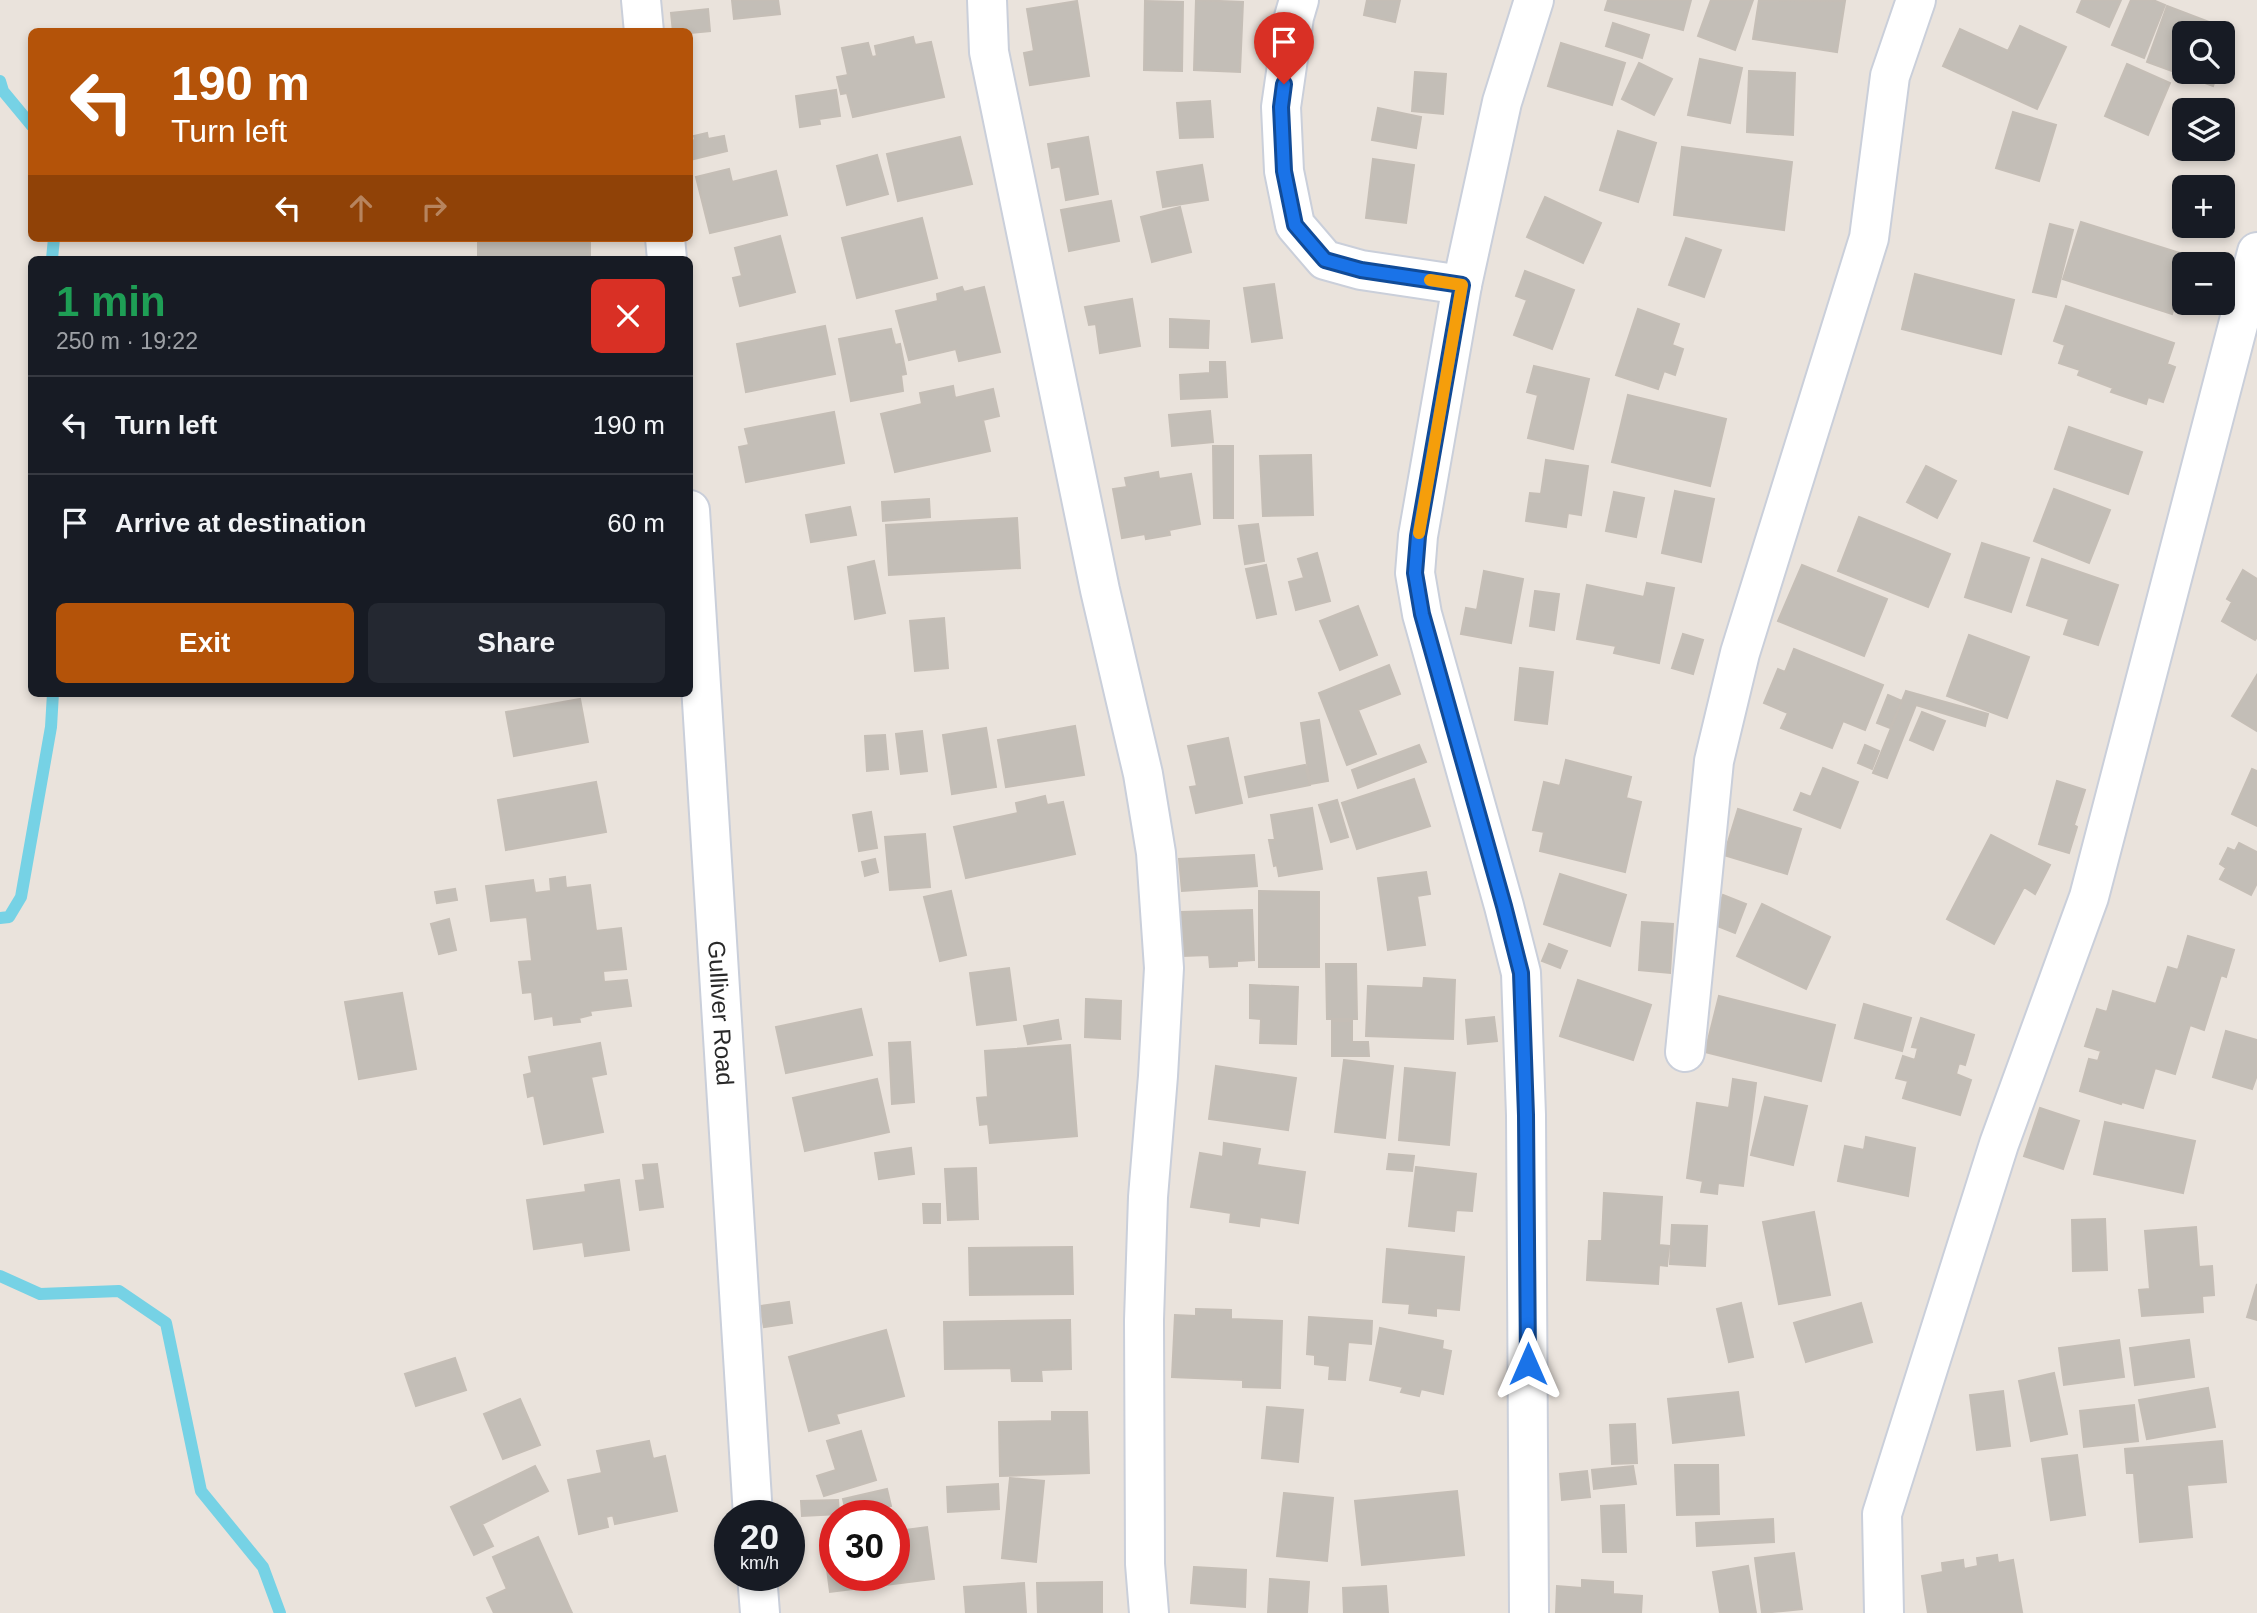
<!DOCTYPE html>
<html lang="en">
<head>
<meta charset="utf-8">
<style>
  body { margin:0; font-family:Arial,sans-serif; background:#242831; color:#f1f3f6; height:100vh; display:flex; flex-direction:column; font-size:26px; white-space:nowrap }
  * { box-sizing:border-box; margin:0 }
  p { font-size:23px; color:#9ea1a6 }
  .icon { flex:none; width:38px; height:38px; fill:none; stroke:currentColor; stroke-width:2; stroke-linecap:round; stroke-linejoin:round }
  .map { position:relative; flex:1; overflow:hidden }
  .side { position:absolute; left:28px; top:256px; width:665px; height:441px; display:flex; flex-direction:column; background:#171b24; border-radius:10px; box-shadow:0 4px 10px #0003 }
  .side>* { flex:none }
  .guide { position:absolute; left:28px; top:28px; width:665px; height:214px; border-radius:10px; box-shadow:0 4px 10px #0003; background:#b45309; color:#fff; overflow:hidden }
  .buttons { position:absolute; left:2172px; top:21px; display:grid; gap:14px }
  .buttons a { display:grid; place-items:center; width:63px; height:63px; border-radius:10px; background:#171b24; box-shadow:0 4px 10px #0003; font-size:35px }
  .speed { position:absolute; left:714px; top:1500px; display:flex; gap:14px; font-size:35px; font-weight:700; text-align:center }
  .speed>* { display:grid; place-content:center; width:91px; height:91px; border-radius:50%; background:#171b24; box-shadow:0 4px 10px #0003; line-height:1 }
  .speed small { font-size:18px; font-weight:400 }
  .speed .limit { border:10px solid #d22; background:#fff; color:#111 }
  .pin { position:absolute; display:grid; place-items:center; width:60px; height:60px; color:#fff; margin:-72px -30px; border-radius:50% 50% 50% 0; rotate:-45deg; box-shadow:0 0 7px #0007 }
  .pin .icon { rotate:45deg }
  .me { position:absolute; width:77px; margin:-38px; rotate:0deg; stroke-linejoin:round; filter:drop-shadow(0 0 5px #0008) }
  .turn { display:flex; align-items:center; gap:24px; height:147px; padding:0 28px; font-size:32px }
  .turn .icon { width:91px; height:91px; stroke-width:2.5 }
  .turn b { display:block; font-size:49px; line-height:60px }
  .lanes { display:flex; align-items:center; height:66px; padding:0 28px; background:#0003; justify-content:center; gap:35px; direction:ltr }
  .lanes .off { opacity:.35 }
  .round { display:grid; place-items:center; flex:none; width:74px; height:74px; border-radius:10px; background:#242831 }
  .head { display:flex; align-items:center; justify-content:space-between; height:119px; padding:0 28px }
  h1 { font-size:42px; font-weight:700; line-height:52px; color:#1e9e55 }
  .primary-button { display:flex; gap:14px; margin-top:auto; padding:14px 28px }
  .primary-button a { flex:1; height:80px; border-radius:10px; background:#b45309; color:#fff; font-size:28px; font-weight:700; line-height:80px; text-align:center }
  .primary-button a+a { background:#242831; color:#f1f3f6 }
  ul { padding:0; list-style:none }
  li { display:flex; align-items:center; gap:21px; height:98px; padding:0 28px; border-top:2px solid #363941 }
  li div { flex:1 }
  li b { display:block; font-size:26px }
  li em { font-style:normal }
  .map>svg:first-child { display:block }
</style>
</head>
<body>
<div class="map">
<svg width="2257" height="1613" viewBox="0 0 2257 1613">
  <rect width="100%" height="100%" fill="#eae3dc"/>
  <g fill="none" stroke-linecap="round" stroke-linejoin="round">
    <path stroke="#76d2e5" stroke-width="12" d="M0,81L3,91L32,126
      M52,259L54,238
      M0,918L9,917L21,897L51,727L53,693
      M0,1276L40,1294L119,1291L166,1323L201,1491L263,1567L280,1613"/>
  </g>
  <path fill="#c3beb7" stroke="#c5beb6" stroke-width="2" d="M732,0H778L780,14L734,19Z
    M1196,0L1243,2L1240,72L1194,70Z
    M1367,0H1400L1395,22L1364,15Z
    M1608,0H1691L1683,30L1605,10Z
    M1711,0H1753L1735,50L1698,36Z
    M1759,0L1845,1L1837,52L1753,39Z
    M2082,0H2121L2109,27L2077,12Z
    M2131,0H2153L2165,5L2144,58L2112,45Z
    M1077,1L1089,76L1030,85L1024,53L1034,51L1027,9Z
    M1145,1L1183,2L1182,71L1144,70Z
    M2167,6L2233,31L2222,60V33H2184V72H2218L2213,86L2147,62Z
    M708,9L710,31L690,33L673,32L671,13Z
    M1613,23L1649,35L1642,58L1606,46Z
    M2020,26L2066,47L2037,109L1943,66L1960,29L2008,51Z
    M913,37L915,45L931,42L944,97L853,117L847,93L841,94L837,77L848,75L842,48L868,43L872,57L877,56L875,46Z
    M1561,43L1625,63L1612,105L1548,86Z
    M1700,59L1742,68L1730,123L1688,115Z
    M1639,63L1672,79L1654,115L1622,99Z
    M2127,64L2170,83L2148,135L2105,116Z
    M1749,71L1795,73L1793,135L1747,132Z
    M1415,72L1446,74L1443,114L1412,111Z
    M836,90L840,116L819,119L820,124L800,127L796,96Z
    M1210,101L1213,137L1180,138L1177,103Z
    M1378,108L1421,117L1416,148L1372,140Z
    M2013,112L2056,125L2039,181L1996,168Z
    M1618,131L1656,143L1638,202L1600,190Z
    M707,133L708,139L724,136L727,151L690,160V141L695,140L694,136Z
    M960,137L972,184L898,201L887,154Z
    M1088,137L1098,194L1066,200L1060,166L1052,168L1048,144Z
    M1682,147L1792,162L1784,230L1674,215Z
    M877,155L888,194L847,205L837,166Z
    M1373,159L1414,165L1406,223L1366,218Z
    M1202,165L1208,200L1163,207L1157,172Z
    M729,169L732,182L776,171L787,215L710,233L696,177Z
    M1545,197L1601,223L1583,263L1527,237Z
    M1111,201L1119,241L1069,251L1061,210Z
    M1180,207L1191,252L1152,262L1141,217Z
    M922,218L937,278L857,298L842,238Z
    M2081,222L2189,256L2187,264H2184V274L2172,314L2063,279Z
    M2050,224L2073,230L2056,297L2033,292Z
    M780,236L795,292L740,306L733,278L742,276L735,248Z
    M478,238H590V259H478Z
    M1686,238L1721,250L1704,297L1669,285Z
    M1525,271L1574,290L1552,349L1514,335L1527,300L1516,296Z
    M1915,274L2014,300L2001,354L1902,329Z
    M1274,284L1282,338L1252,342L1244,288Z
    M962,287L964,292L984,287L1000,352L959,361L956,349L909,360L896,311L938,301L937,294Z
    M1132,299L1140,346L1100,353L1096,324L1089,325L1085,307Z
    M2066,306L2174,343L2167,364L2175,367L2163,402L2148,397L2146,404L2111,392L2113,388L2078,375L2080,370L2059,363L2065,345L2054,341Z
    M1638,309L1679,324L1672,345L1683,349L1675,375L1664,371L1658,389L1616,375Z
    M1170,319L1209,321L1208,348L1170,347Z
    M825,326L835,374L746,392L737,344Z
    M891,329L895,345L900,344L906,374L901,375L903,391L851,401L839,339Z
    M1210,362H1225L1227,397L1181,399L1180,375L1210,373Z
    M1534,366L1589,379L1573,449L1528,438L1538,395L1527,392Z
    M953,386L955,398L993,389L999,416L983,420L990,451L895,472L881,414L922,404L920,393Z
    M1628,395L1726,419L1710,486L1612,462Z
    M1210,411L1213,442L1172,446L1169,415Z
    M834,412L844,463L746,482L739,447L749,445L745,429Z
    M2069,427L2142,452L2128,494L2055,469Z
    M1213,446H1233V518H1214Z
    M1311,455L1313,515L1263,516L1260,456Z
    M1546,460L1588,466L1581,515L1568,513L1566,527L1526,521L1530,493L1541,494Z
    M1926,466L1956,481L1937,518L1907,502Z
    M1158,472L1159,479L1191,474L1200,524L1169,530L1170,535L1146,539L1145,534L1122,538L1113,489L1127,487L1125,478Z
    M2054,489L2110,510L2089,563L2034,541Z
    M1675,491L1714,499L1701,562L1662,553Z
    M1614,492L1644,498L1636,537L1606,531Z
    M929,499L930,517L883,521L882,502Z
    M850,507L856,535L811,542L806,515Z
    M1859,517L1950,554L1928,607L1838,571Z
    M1017,518L1020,568L889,575L886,525Z
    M1258,524L1264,561L1245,564L1239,526Z
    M1982,543L2029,558L2011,612L1965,597Z
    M1317,553L1330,601L1296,610L1289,582L1304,578L1298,559Z
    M2042,559L2118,585L2098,645L2064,634L2069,619L2027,605Z
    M874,561L885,613L855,619L848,567Z
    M1266,565L1276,614L1257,618L1246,569Z
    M1802,565L1887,599L1864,656L1778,621Z
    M2243,570L2257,579V637L2255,640L2222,621L2232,602L2227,599Z
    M1484,571L1523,579L1511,643L1461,634L1466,608L1477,610Z
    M1647,583L1674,588L1659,663L1614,653L1616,646L1577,639L1587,585L1644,597Z
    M1535,591L1559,594L1554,630L1530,626Z
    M1358,606L1377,655L1340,670L1320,621Z
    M944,618L948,668L915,671L910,621Z
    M1683,634L1703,640L1693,674L1672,668Z
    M1969,635L2029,657L2007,718L1947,696Z
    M1794,649L1883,685L1865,730L1843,721L1832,748L1781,728L1788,713L1764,703L1778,669L1785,672Z
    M1389,665L1400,694L1358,710L1376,754L1347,765L1319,693Z
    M1520,668L1553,672L1547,724L1515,720Z
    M2257,675V731L2232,716Z
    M1906,691L1988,714L1985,726L1916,705L1887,778L1873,773Z
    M1888,695L1902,701L1890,728L1877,723Z
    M580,699L588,742L514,756L506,712Z
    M1922,712L1945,721L1933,750L1910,740Z
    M1319,720L1328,781L1310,784L1301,723Z
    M1075,726L1084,775L1006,787L998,740Z
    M986,728L996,787L952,794L943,735Z
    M922,731L927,771L901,774L896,734Z
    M885,735L888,769L867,771L865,736Z
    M1228,738L1242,803L1196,813L1190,787L1197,786L1188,746Z
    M1419,745L1426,762L1358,788L1352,770Z
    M1865,745L1879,751L1872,769L1858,763Z
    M1566,760L1631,777L1626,798L1641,802L1625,872L1540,851L1544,832L1533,830L1544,782L1560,786Z
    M1305,765L1310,785L1249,797L1245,777Z
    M1823,768L1858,782L1840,828L1794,810L1801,793L1811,797Z
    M2252,769L2257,771V826L2232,814Z
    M1414,779L1430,826L1357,849L1342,803Z
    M2057,781L2085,790L2074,825L2077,827L2069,853L2039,844Z
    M596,782L606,832L506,850L498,800Z
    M1045,796L1047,805L1063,802L1075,854L966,878L954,827L1018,813L1016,803Z
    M1337,800L1348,837L1331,842L1319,805Z
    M1312,808L1322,869L1279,876L1277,865L1274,866L1269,840H1275L1271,815Z
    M1738,809L1801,829L1787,874L1724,855Z
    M871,812L877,848L859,851L853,815Z
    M925,834L930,887L890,890L885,837Z
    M1991,835L2050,865L2035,894L2024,887L1994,944L1947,919Z
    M2239,843L2257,852V883L2251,895L2220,879L2226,868L2220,864L2228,848L2235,851Z
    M1254,855L1257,886L1182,891L1179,859Z
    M875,859L878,872L865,876L862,862Z
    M1426,872L1430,894L1417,896L1425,945L1388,950L1378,878Z
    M1560,874L1626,895L1610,946L1544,924Z
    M565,877L566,888L590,885L596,931L621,928L626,969L603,971L604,982L627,980L631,1006L590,1011L591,1015L579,1018L580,1022L554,1025L553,1016L535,1019L532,992L523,993L519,962L532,961L527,917L491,921L486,886L533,880L535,893L551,891L550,879Z
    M455,889L457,900L437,903L435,892Z
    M951,891L966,955L940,961L924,897Z
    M1259,891L1319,892V967H1259Z
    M1723,895L1746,904L1735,933L1712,924Z
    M1762,904L1830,937L1806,989L1737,956Z
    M1252,910L1254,960L1237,961V966L1210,967L1209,955L1183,956L1181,912Z
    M449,919L456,950L439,954L431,924Z
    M1642,922L1673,924L1670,973L1639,970Z
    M2188,936L2234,950L2226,977L2221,975L2204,1030L2190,1025L2175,1074L2155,1068L2143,1108L2122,1102L2121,1104L2080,1091L2089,1059L2098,1061L2101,1051L2085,1046L2097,1009L2107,1012L2113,991L2156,1004L2168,967L2178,970Z
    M1549,944L1567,951L1560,968L1542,961Z
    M1326,964H1356L1357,1019H1327Z
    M1009,968L1016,1020L977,1025L970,973Z
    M1424,978L1455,980L1453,1039L1366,1036L1368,986L1423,988Z
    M1578,980L1651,1005L1633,1060L1560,1036Z
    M1250,985L1298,987L1296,1044L1260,1043L1261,1019L1250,1018Z
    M402,993L416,1069L359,1079L345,1002Z
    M1719,996L1835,1025L1821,1081L1705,1052Z
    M1086,999L1121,1001L1120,1039L1085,1037Z
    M1864,1004L1911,1018L1902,1051L1855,1038Z
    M861,1009L872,1055L786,1073L776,1027Z
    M1494,1017L1497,1041L1468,1044L1466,1020Z
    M1921,1018L1974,1035L1965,1065L1959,1063L1956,1074L1971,1080L1960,1115L1903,1098L1908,1081L1896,1078L1903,1056L1915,1060L1918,1048L1912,1047Z
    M1058,1020L1061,1039L1028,1044L1024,1026Z
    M1332,1021H1352V1042H1368L1369,1056H1332Z
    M2226,1031L2257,1040V1075L2252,1089L2213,1077Z
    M910,1042L914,1102L892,1104L889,1043Z
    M600,1043L606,1074L591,1077L603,1132L544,1144L534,1095L528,1097L524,1075L532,1073L529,1057Z
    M1070,1045L1077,1136L990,1143L988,1124L980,1125L977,1098L988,1097L985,1051Z
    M1344,1060L1393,1066L1385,1138L1335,1132Z
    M1216,1066L1296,1078L1288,1130L1209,1119Z
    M1405,1068L1455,1073L1449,1145L1399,1140Z
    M877,1079L889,1132L805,1151L793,1098Z
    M1733,1079L1756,1083L1743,1186L1718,1183L1717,1194L1701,1192L1703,1181L1687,1178L1697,1103L1729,1108Z
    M1765,1097L1807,1106L1793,1165L1751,1155Z
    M2040,1108L2079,1121L2063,1169L2024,1156Z
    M2105,1122L2195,1141L2183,1193L2094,1174Z
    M1866,1137L1915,1148L1908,1196L1838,1181L1845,1146L1864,1150Z
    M1224,1143L1260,1149L1257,1165L1305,1172L1298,1223L1260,1217L1259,1226L1230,1222L1231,1213L1191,1207L1200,1153L1223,1157Z
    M911,1148L914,1174L879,1179L875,1153Z
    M1389,1154L1414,1156L1412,1171L1387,1169Z
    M657,1164L663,1207L640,1210L636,1181L645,1180L643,1165Z
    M1416,1167L1476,1174L1472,1211L1456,1210L1454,1231L1409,1226Z
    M976,1168L978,1219L948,1220L945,1169Z
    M619,1180L629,1250L585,1256L583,1242L534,1249L527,1200L586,1192L585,1185Z
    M1604,1193L1662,1197L1659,1245L1669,1246L1667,1266L1659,1265L1658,1284L1587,1280L1589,1241H1602Z
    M923,1204H940V1223H924Z
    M1814,1212L1830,1295L1779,1304L1763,1222Z
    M2105,1219L2107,1270L2073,1271L2072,1220Z
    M1672,1225L1707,1226L1705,1266L1670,1264Z
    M2196,1227L2199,1267L2212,1266L2214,1295L2202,1296L2203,1312L2142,1316L2139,1290L2150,1289L2145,1231Z
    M1072,1247L1073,1294L970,1295L969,1248Z
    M1387,1249L1464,1257L1459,1310L1436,1308V1316L1409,1313L1410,1304L1383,1302Z
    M2257,1284V1320L2247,1317Z
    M789,1302L792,1323L764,1327L760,1306Z
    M1741,1303L1753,1357L1729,1362L1717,1309Z
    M1861,1303L1872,1342L1806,1362L1794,1323Z
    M1196,1309L1231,1310V1319L1282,1321L1280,1388L1243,1387V1380L1172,1377L1175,1315L1196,1316Z
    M1309,1317L1372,1321L1371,1344L1348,1342L1345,1380L1329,1379L1330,1366L1315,1364V1355L1307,1354Z
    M1070,1320L1071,1369L1041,1370L1042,1381H1012L1011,1368L945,1369L944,1322Z
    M1380,1328L1443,1341L1442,1349L1451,1351L1443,1394L1421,1389L1419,1396L1401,1392L1403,1387L1370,1380Z
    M886,1330L904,1396L836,1414L839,1423L809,1431L789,1357Z
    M2119,1340L2124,1377L2064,1385L2059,1348Z
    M2189,1340L2194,1377L2135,1385L2130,1348Z
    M455,1358L466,1390L416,1406L405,1374Z
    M2054,1373L2067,1434L2031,1441L2019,1381Z
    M2208,1388L2215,1427L2147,1439L2139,1400Z
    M2003,1391L2010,1446L1977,1450L1970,1395Z
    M1738,1392L1744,1435L1673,1443L1668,1399Z
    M520,1399L540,1445L503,1459L484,1414Z
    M2134,1405L2138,1441L2084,1447L2080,1411Z
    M1267,1407L1303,1410L1298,1462L1262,1458Z
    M1052,1412H1087L1089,1473L1000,1476L999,1422L1052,1421Z
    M1635,1424L1637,1463L1612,1464L1610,1425Z
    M861,1431L876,1480L824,1496L817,1476L836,1470L827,1441Z
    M649,1441L653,1459L665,1456L677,1511L615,1524L613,1515L606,1517L608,1527L579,1534L568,1480L602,1473L597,1451Z
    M2222,1441L2226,1482L2187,1485L2192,1537L2140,1542L2134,1473H2127L2125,1449Z
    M2077,1455L2085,1515L2051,1520L2042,1459Z
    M1675,1465H1718L1719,1514L1677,1515Z
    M535,1466L548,1491L482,1524L493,1546L474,1555L451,1507Z
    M1633,1466L1636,1484L1594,1489L1592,1470Z
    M1587,1471L1590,1497L1562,1500L1560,1474Z
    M1010,1478L1044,1481L1036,1562L1002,1558Z
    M998,1484L999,1509L948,1512L947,1487Z
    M887,1489L891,1506L847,1516L843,1499Z
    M1457,1491L1464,1555L1362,1565L1355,1501Z
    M1284,1493L1333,1498L1327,1561L1277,1556Z
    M838,1500L839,1514L802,1516L801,1501Z
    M1624,1505L1626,1552H1603L1601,1506Z
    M1773,1519L1774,1542L1697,1546L1696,1523Z
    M927,1527L934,1579L830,1592L823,1539L835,1538V1575H894V1543L899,1542L897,1531Z
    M538,1537L572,1613H494L487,1598L507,1589L493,1557Z
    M1794,1553L1802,1609L1762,1613L1755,1558Z
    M1997,1555L1998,1563L2013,1560L2022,1612L1928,1613L1922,1576L1943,1572L1942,1563L1963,1560L1964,1569L1978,1566L1977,1558Z
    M1748,1566L1756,1613H1720L1713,1572Z
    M1194,1567L1246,1570L1245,1607L1191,1603Z
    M1270,1579L1309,1582L1307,1613H1268Z
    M1582,1580L1613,1582V1594L1642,1596L1641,1613H1556L1557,1586L1582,1588Z
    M1102,1582V1613H1038L1037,1583Z
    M1024,1583L1026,1613H966L964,1587Z
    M1386,1586L1388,1613H1344L1343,1588Z"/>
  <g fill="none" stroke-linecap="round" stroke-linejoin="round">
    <g stroke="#cacfda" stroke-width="42">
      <g id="minor">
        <path d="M641,0L644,32"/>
        <path d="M987,0L989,52L1100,590L1143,774L1156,853L1164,968L1158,1076L1148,1197L1144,1320L1145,1564L1149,1613"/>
        <path d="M1299,0L1294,17L1281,107L1284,171L1295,225L1325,260L1361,270L1462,285"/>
        <path d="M665,238L667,259"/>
        <path id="s1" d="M690,510L753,1516"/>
        <path d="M1685,1052L1714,761L1740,653L1869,238L1890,76L1916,0"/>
        <path d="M757,1575L760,1613"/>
        <path d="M1529,1613L1526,1115L1521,973L1504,906L1422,614L1415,573L1418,536L1462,285L1502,102L1534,0"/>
        <path d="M1884,1613L1882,1514L1999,1144L2089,897L2257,252"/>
      </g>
    </g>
    <use href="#minor" stroke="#fff" stroke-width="38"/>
  </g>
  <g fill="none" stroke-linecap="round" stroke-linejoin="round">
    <g stroke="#114b97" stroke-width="18">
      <path id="route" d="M1284,84L1281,107L1284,171L1295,225L1325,260L1361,270L1462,285L1418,536L1415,573L1422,614L1504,906L1521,973L1526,1115L1528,1364"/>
    </g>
    <use href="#route" stroke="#1a73e8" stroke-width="12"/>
    <path stroke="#f59e0b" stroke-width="12" d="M1419,533L1462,285L1430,280"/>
  </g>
  <g text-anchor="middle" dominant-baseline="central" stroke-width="6" stroke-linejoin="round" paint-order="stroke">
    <g font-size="24" fill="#292929" stroke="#fff">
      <text stroke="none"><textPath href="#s1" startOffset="504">Gulliver Road</textPath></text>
    </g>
  </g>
</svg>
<div class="buttons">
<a><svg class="icon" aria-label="search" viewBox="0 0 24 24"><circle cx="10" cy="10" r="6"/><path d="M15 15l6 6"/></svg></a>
<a><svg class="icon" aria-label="layers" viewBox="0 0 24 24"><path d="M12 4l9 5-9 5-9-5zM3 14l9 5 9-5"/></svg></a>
<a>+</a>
<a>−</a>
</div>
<div class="speed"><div>20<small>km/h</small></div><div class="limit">30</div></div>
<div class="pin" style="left:1284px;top:84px;background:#d93025"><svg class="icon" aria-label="arrive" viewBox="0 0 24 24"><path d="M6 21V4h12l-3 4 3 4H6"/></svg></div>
<svg class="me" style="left:1528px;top:1364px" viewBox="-20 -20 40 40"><path d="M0-17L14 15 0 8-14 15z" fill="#1a73e8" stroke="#fff" stroke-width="4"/></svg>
<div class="guide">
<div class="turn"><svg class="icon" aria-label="left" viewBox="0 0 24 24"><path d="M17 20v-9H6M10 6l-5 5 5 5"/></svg><div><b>190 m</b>Turn left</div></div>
<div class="lanes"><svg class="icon" aria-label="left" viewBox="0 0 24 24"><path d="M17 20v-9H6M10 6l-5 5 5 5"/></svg><svg class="icon off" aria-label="ahead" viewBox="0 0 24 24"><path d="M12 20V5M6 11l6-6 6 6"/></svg><svg class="icon off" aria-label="right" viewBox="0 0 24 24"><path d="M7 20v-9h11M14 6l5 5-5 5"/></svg></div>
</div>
<section class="side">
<div class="head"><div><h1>1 min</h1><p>250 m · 19:22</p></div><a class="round" style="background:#d93025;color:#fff"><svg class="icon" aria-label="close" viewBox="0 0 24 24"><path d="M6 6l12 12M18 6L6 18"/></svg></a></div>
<ul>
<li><svg class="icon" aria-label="left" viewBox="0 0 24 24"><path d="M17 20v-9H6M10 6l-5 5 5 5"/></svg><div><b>Turn left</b></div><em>190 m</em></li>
<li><svg class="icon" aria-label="arrive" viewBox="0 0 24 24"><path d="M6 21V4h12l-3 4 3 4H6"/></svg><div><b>Arrive at destination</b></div><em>60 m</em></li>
</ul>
<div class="primary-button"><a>Exit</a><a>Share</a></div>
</section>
</div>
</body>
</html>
